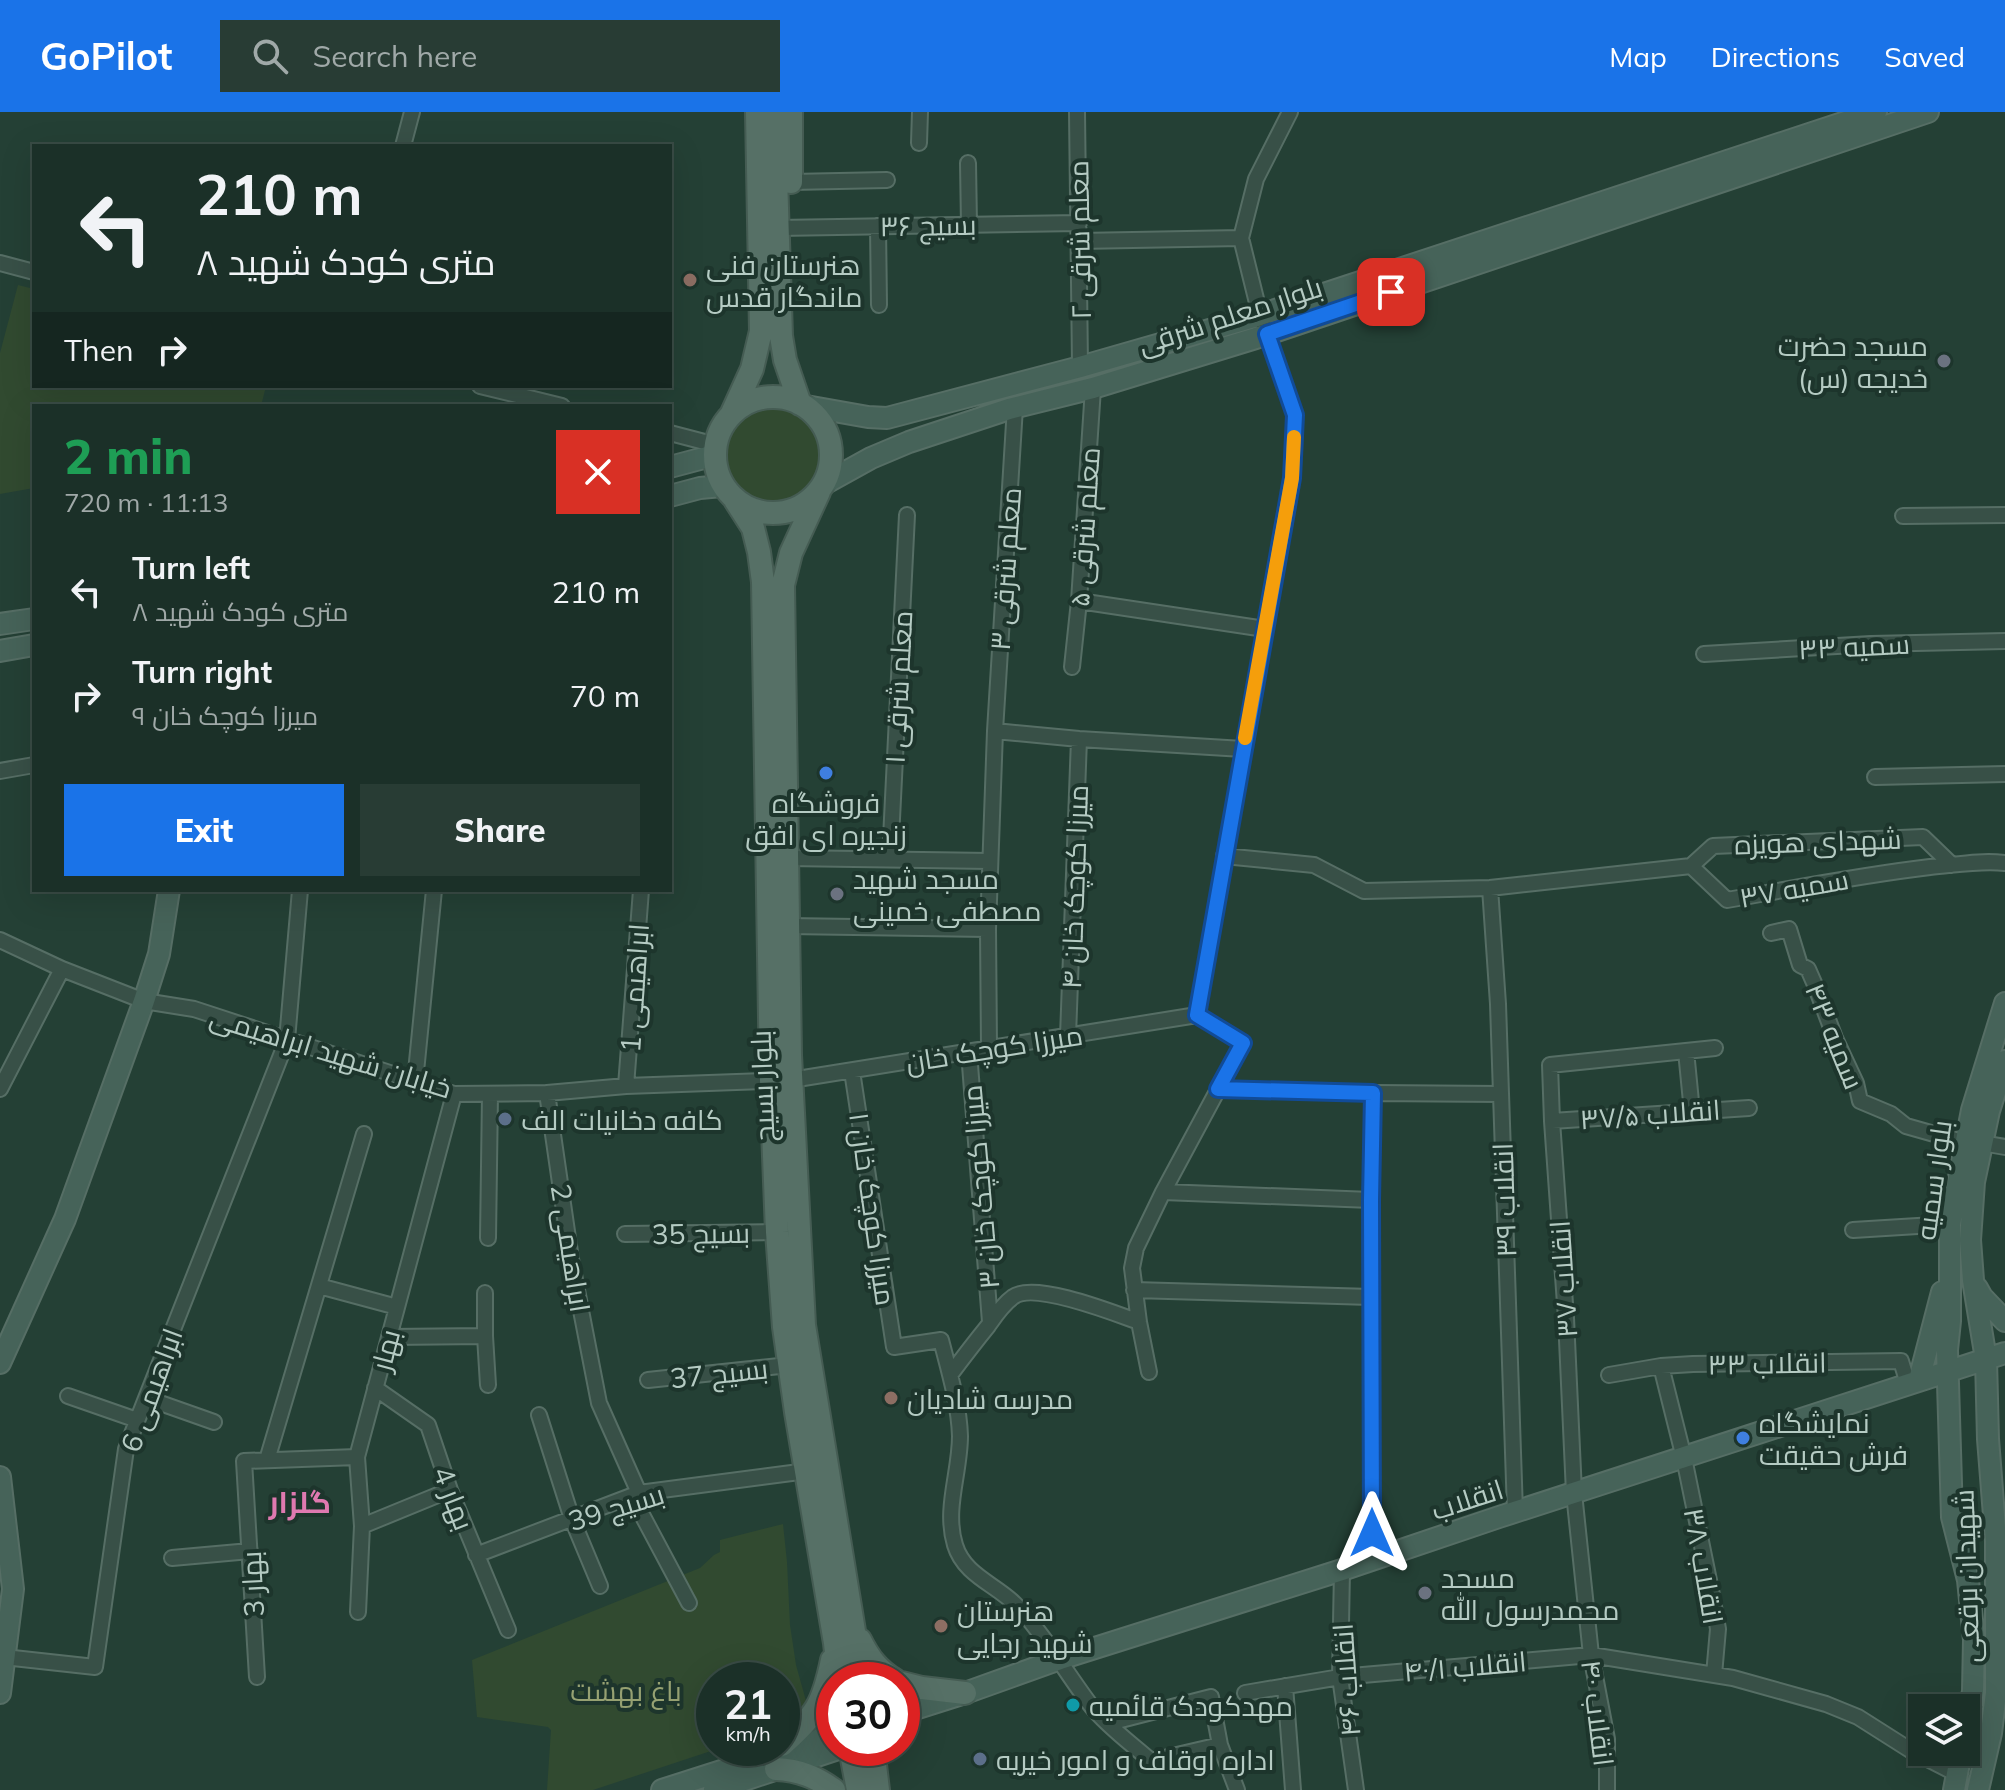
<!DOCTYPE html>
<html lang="en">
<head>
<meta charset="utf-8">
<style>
  body { margin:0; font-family:Mulish,Cairo,sans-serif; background:#283c34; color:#f1f3f6; height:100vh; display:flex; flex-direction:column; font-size:30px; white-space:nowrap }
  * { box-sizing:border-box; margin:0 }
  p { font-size:26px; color:#a0a9a8 }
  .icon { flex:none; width:44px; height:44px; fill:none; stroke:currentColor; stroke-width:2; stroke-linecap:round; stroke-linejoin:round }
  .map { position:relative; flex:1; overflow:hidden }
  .side { position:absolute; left:32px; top:292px; width:640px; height:488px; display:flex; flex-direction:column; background:#1b3028; border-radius:0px; box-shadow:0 8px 32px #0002,0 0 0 2px #394b45 }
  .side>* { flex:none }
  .banner { position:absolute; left:32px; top:32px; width:640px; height:244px; border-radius:0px; box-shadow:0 8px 32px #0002,0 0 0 2px #394b45; background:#1b3028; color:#f1f3f6; overflow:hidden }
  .buttons { position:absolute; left:1908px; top:1582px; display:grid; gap:16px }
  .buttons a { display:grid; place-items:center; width:72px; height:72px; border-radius:0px; background:#1b3028; box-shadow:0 8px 32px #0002,0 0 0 2px #394b45; font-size:40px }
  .speed { position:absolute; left:696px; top:1550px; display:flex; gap:16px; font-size:40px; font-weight:700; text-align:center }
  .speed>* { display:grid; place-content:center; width:104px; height:104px; border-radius:50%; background:#1b3028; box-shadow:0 8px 32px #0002,0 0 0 2px #394b45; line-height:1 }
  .speed small { font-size:20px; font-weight:400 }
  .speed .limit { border:12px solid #d22; background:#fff; color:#111 }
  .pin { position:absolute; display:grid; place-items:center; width:68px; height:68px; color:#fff; margin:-34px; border-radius:16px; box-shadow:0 4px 12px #0006 }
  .me { position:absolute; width:88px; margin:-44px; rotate:0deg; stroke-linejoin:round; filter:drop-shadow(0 0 6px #0008) }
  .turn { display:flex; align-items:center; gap:28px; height:168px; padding:0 32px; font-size:36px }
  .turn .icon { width:104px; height:104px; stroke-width:2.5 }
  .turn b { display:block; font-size:56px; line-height:68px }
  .then { display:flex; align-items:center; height:76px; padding:0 32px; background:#0003; gap:16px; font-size:30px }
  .round { display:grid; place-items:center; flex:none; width:84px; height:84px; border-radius:0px; background:#283c34 }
  .summary { display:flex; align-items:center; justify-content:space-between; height:136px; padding:0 32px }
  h1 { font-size:48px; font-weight:800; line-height:60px; color:#1e9e55 }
  .primary-button { display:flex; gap:16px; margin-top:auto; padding:16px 32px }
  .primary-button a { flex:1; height:92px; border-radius:0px; background:#1a73e8; color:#fff; font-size:32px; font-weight:800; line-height:92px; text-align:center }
  .primary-button a+a { background:#283c34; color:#f1f3f6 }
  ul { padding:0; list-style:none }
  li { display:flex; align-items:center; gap:24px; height:104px; padding:0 32px }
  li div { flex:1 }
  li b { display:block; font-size:30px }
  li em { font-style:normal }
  header { display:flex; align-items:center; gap:48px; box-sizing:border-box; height:112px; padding:0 40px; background:#1a73e8; color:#fff }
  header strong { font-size:38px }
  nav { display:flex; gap:44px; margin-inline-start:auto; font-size:28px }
  .search { width:560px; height:72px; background:#283c34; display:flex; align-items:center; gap:20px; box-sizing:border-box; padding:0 28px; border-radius:0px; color:#a0a9a8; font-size:30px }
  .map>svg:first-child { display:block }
</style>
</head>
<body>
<header>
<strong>GoPilot</strong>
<div class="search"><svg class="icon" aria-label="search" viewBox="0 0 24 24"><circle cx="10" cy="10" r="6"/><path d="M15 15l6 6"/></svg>Search here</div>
<nav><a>Map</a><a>Directions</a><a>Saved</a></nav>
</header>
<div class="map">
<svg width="2005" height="1678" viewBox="0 0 2005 1678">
  <rect width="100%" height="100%" fill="#244035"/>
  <path fill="#314a30" d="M18,173L34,177V274H266L261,294H34V376L0,382V241Z
    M724 344a49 49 0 1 1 98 0a49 49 0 1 1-98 0Z
    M783,1412L787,1450L790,1513L796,1553L808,1596L795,1610L782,1615V1568H714V1636H720L593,1678H547L551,1618L548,1615L477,1605L472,1548L700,1456L714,1443L720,1440V1428Z"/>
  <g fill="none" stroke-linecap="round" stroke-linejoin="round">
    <g stroke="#566e65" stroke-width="18">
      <path id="street" d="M1077,0L1080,255
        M919,31L920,0
        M403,34L412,0
        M968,51L969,113
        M791,70L887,68
        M878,114L879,193
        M778,116L1079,111
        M1079,129L1241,126
        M0,151L34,160
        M480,274L562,294
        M670,321L716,333
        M1903,404L2005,403
        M1079,489L1265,517
        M1704,542L1871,532L2005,529
        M1072,555L1079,489L1093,276
        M995,619L1079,627L1243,637
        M0,659L34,653
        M1875,665L2005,662
        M1224,744L1314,753L1364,779L1490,776L1691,754L1713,734L1923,725L1952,753
        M787,746L990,749
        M890,747L907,403
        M1691,754L1727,788C1795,776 1862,763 1930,755C1955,753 1980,748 2005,751
        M1490,776L1498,892L1515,1400
        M788,814L988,817
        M1771,821L1789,817L1800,853L1808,857L1815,873L1835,926L1856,971L1860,989L1891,1002L1906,1014L1966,1031
        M0,828L62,857L144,889L194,897L454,982L547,981L626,974L791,968L1197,903
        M1197,903L1292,366L1295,303L1260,203L1241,126L1256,67L1290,0
        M1068,924L1079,627
        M989,936L988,817L995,619L1015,295
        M1686,939L1692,1000
        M969,940L990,1210
        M852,959L894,1235L941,1228C949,1259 959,1292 960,1324C960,1361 944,1397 955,1433C964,1463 995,1472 1015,1492C1045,1523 1066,1561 1092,1595C1107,1614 1133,1633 1151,1649L1220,1633L1237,1678
        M415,970L434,778
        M626,974L641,778
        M0,977L62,857
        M1218,977L1373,981L1500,982
        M547,981L571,1147L599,1291L639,1381
        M1552,1009L1749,996
        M1982,1031L2005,1035
        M1163,1080L1371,1088
        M1853,1118L1950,1112
        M625,1122L777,1120
        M488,1126L490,982
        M319,1174L397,1195
        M1134,1178L1371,1185
        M485,1181V1224L488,1273
        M389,1225L485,1224
        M1661,1254L1684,1346L1712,1483L1718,1517L1714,1563
        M1149,1260L1139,1210L1132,1156L1136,1136L1163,1080L1243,931L1197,903
        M950,1263C962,1247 975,1230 988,1214C995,1204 1002,1193 1013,1185C1034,1169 1114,1201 1139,1210
        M1609,1263L1661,1254L1693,1252L1901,1249L1908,1272
        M648,1268L789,1253
        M375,1276L428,1313L450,1378L508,1518
        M68,1284L137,1308
        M146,1286L214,1310
        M539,1303L572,1407L600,1474
        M267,1348L364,1022
        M632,1384L689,1491
        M362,1414L450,1378
        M476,1443L639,1381L807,1359
        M172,1446L250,1439
        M1372,1447L1371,1088L1373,981
        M1342,1458L1340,1565L1356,1678
        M358,1500L362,1414L357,1345L454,982
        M4,1545L95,1555L126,1337L287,928L300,778
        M257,1565L244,1349L357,1345
        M1285,1574L1293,1678
        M1245,1581L1340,1565L1591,1543L1733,1566L1826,1592L1858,1605L1910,1638L1957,1662
        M1109,1611L1211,1585L1220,1633
        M1607,1678V1627L1591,1543L1574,1381L1566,1206L1552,1009L1550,953L1715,936"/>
    </g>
    <g stroke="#566e65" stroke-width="24">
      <path id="secondary" d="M806,294L868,305L887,306L1080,255L1251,206L1876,0
        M670,355L715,343
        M824,372L871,346L909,330L1009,297L1093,276L1256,226L1928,0
        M670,384L700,376L722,374
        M0,512L34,507
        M0,539L34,533
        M1977,1176L1982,1185L2005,1209
        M0,1251L65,1107L144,889L159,842L169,778
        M1919,1268L1942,1180
        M0,1365L13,1477L0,1581
        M902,1601L965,1581L1060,1547L1342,1458L1499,1405L2005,1241
        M1966,1614L1973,1579L1974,1528L1968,1468L1952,1405L1947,1238L1950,1209V1112L1972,998L2005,891
        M662,1678L834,1623
        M714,1678L841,1636
        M1954,1678L1961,1640
        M1978,1678L1991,1621L1996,1581V1429L1988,1327L1986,1247L1973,1168L1970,1128L1974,1070L1989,999L2005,949"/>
    </g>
    <g stroke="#455c53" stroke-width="26">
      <path id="primary" d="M774,0L781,224L785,248L800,292
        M791,0V70
        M715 343a58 58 0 1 1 116 0a58 58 0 1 1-116 0Z
        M732,301L752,257L761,219L757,0
        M819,380L791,441L783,473L790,943L804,1213L862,1568
        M735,388L753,416L759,440L763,470L771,968L777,1120L784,1215L796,1300L835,1531L839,1568
        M860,1528C869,1546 878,1558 895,1568
        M902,1571L922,1576L965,1581
        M782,1633C816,1603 823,1592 832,1548
        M850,1636L858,1678
        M873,1636L878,1678
        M776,1657C799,1658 816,1665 834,1678"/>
    </g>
    <use href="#street" stroke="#385047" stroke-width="14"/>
    <use href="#secondary" stroke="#466359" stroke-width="20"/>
    <use href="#primary" stroke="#567066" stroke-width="22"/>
  </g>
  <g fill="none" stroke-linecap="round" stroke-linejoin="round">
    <g stroke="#114b97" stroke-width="20">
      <path id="route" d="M1372,1421L1371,1088L1373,981L1218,977L1243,931L1197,903L1292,366L1295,303L1267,222L1391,180"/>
    </g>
    <use href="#route" stroke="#1a73e8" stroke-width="14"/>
    <path stroke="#f59e0b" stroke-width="14" d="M1245,626L1292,366L1294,325"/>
  </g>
  <g fill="#8d6e63" stroke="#1d352c" stroke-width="3">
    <circle cx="690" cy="168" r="8"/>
    <circle cx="891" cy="1286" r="8"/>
    <circle cx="941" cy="1514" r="8"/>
  </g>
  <g fill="#6b7280" stroke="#1d352c" stroke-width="3">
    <circle cx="1944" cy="249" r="8"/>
    <circle cx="837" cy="782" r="8"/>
    <circle cx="1425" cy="1481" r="8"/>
  </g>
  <g fill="#3f7fe0" stroke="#1d352c" stroke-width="3">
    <circle cx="826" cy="661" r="8"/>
    <circle cx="1743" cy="1326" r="8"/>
  </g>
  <g fill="#5c6f8a" stroke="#1d352c" stroke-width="3">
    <circle cx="505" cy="1007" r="8"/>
    <circle cx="980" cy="1647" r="8"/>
  </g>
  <circle fill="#0f9aa8" stroke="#1d352c" stroke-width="3" cx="1073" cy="1593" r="8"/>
  <g text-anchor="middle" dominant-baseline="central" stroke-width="8" stroke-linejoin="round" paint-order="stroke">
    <g font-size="28" fill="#b5cbc3" stroke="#1d352c">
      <text transform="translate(928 113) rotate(-1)">بسیج ۳۶</text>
      <text transform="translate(1079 128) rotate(-91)">معلم شرقی ۲</text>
      <text transform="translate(1230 203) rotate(-18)">بلوار معلم شرقی</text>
      <text transform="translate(1084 415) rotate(-86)">معلم شرقی ۵</text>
      <text transform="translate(1005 457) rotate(-86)">معلم شرقی ۳</text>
      <text transform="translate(1854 534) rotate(-3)">سمیه ۳۳</text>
      <text transform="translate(898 575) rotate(-87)">معلم شرقی ۱</text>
      <text transform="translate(1818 729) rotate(-2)">شهدای هویزه</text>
      <text transform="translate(1074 775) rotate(-88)">میرزا کوچک خان ۴</text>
      <text transform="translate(1794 776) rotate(-10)">سمیه ۳۷</text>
      <text transform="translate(634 876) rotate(-86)">ابراهیمی 1</text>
      <text transform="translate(1835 924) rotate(68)">سمیه ۴۳</text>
      <text transform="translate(994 936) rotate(-9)">میرزا کوچک خان</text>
      <text transform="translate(331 940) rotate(17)">خیابان شهید ابراهیمی</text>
      <text transform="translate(762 974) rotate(-92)">بلوار بسیج</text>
      <text transform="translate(1650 1002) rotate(-4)">انقلاب ۳۷/۵</text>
      <text transform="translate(1933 1068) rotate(-82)">بلوار سمیه</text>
      <text transform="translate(980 1075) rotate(-95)">میرزا کوچک خان ۳</text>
      <text transform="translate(1504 1088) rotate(-92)">انقلاب ۳۹</text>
      <text transform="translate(873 1097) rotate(82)">میرزا کوچک خان ۱</text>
      <text transform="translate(701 1121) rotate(-1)">بسیج 35</text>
      <text transform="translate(571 1136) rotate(81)">ابراهیمی 2</text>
      <text transform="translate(1563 1167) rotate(-94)">انقلاب ۳۷</text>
      <text transform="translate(385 1238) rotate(-75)">بهار</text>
      <text transform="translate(1767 1251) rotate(-1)">انقلاب ۳۳</text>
      <text transform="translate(719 1261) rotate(-6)">بسیج 37</text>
      <text transform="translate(151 1278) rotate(-70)">ابراهیمی 6</text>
      <text transform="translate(454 1386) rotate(69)">بهار 4</text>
      <text transform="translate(1467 1387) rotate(-18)">انقلاب</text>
      <text transform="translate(616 1395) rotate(-17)">بسیج 39</text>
      <text transform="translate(1704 1454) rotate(80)">انقلاب ۳۸</text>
      <text transform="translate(1966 1464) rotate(-92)">شهیدان برقعی</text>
      <text transform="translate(252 1472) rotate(-93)">بهار 3</text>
      <text transform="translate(1465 1554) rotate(-5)">انقلاب ۴۰/۱</text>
      <text transform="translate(1346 1568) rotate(-94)">انقلاب ۴۶</text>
      <text transform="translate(1598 1601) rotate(83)">انقلاب ۴۰</text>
    </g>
    <g font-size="28" fill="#b5cbc3" stroke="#1d352c" text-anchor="start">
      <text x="706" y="152">هنرستان فنی<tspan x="706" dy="32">ماندگار قدس</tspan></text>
      <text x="1928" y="233" text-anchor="end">مسجد حضرت<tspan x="1928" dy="32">خدیجه (س)</tspan></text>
      <text x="826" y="690" text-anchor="middle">فروشگاه<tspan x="826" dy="32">زنجیره ای افق</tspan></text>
      <text x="853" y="766">مسجد شهید<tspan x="853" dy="32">مصطفی خمینی</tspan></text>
      <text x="521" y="1007">کافه دخانیات الف</text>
      <text x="907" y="1286">مدرسه شادیان</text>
      <text x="1759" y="1310">نمایشگاه<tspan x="1759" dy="32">فرش حقیقت</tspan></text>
      <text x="1441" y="1465">مسجد<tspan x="1441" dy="32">محمدرسول الله</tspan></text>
      <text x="957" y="1498">هنرستان<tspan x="957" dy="32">شهید رجایی</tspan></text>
      <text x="1089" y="1593">مهدکودک قائمیه</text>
      <text x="996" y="1647">اداره اوقاف و امور خیریه</text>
    </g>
    <g font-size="28" fill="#96a172" stroke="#1d352c">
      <text x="626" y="1578">باغ بهشت</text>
    </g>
    <g font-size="30" font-weight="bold" fill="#df79b0" stroke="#1d352c">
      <text x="300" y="1390">گلزار</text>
    </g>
  </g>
</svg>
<div class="buttons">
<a><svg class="icon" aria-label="layers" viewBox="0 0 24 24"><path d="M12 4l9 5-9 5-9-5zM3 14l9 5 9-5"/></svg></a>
</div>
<div class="speed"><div>21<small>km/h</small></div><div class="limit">30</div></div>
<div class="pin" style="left:1391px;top:180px;background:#d93025"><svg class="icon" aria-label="arrive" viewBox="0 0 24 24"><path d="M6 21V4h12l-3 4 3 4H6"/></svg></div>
<svg class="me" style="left:1372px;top:1421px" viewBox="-20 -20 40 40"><path d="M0-17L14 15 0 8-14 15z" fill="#1a73e8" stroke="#fff" stroke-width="4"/></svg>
<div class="banner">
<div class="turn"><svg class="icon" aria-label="left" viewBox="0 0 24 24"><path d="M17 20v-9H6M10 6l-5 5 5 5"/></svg><div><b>210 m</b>۸ متری کودک شهید</div></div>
<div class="then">Then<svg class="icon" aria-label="right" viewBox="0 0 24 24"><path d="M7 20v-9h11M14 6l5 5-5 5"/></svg></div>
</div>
<section class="side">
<div class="summary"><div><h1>2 min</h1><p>720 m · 11:13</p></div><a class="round" style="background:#d93025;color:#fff"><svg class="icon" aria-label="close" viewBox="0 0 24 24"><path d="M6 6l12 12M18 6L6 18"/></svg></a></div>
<ul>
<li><svg class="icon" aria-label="left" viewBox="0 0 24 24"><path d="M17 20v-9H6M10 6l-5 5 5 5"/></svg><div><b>Turn left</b><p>۸ متری کودک شهید</p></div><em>210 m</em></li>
<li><svg class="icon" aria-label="right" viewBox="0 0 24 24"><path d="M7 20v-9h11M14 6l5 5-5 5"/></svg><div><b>Turn right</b><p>میرزا کوچک خان ۹</p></div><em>70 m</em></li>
</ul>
<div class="primary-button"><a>Exit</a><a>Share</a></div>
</section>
</div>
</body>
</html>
